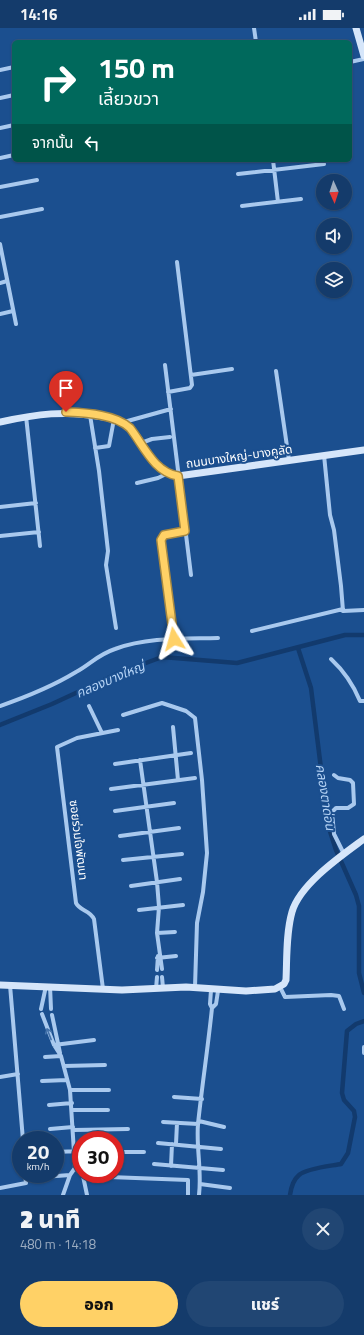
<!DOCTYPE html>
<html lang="th">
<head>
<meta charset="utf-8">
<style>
  body { margin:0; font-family:"Titillium Web","Noto Sans Thai",sans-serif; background:#214673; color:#f1f3f6; height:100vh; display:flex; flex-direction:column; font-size:15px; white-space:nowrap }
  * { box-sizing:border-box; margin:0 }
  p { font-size:13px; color:#9dadc1 }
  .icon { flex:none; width:22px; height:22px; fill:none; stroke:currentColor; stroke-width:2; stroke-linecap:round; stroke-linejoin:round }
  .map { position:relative; height:1167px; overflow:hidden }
  .drawer { display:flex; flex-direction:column; background:#143b6b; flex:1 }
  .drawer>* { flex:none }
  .top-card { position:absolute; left:12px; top:12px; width:340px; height:122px; border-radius:6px; box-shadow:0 1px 3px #0004,0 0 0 1px #33557e; background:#00695c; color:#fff; overflow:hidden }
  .needle { width:26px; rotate:177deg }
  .controls { position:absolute; left:316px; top:146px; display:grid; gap:8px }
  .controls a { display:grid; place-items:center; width:36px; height:36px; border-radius:50%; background:#143b6b; box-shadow:0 1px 3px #0004,0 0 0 1px #33557e; font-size:20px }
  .speed { position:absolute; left:12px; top:1103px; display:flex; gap:8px; font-size:20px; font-weight:700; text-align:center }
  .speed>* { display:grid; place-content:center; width:52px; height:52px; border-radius:50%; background:#143b6b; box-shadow:0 1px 3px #0004,0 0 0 1px #33557e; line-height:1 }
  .speed small { font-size:10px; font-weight:400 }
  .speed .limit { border:6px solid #d22; background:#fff; color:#111 }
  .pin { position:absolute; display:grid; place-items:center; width:34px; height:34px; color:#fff; margin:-41px -17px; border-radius:50% 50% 50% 0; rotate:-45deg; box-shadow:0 0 4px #0007 }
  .pin .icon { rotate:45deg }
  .me { position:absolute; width:44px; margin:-22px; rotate:352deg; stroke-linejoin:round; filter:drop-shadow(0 0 3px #0008) }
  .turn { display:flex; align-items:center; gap:14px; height:84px; padding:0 20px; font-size:18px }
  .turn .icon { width:52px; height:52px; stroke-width:2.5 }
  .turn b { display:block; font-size:28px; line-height:34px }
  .then { display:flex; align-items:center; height:38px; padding:0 20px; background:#0003; gap:8px; font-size:15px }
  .round { display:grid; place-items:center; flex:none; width:42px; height:42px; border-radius:21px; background:#214673 }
  .headline { display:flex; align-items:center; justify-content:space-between; height:68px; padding:0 20px }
  h1 { font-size:24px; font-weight:800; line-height:30px }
  .button { display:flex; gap:8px; margin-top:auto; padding:8px 20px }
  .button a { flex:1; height:46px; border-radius:24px; background:#ffd166; color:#111; font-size:16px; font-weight:800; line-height:46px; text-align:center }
  .button a+a { background:#214673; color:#f1f3f6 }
  .status { display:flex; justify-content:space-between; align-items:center; height:28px; padding:0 20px; background:#143b6b; direction:ltr }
  .status svg { height:11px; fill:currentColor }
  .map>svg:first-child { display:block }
</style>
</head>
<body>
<div class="status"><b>14:16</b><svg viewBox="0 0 49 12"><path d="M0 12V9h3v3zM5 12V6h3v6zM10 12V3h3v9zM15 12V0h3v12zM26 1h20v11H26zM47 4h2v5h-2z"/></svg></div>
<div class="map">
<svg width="364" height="1167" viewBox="0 0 364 1167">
  <rect width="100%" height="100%" fill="#1b4f8f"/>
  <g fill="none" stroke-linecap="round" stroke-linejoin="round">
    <path stroke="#123a6d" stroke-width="4.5" d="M298,620L311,660L328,797L336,822L356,867L359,878V945L364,965
      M0,697L52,676L119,645L162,629L237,635L345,607H364
      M290,1167C291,1160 293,1152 299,1147C307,1140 331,1138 341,1136L348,1125L355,1089L354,1083L344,1072L342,1065L347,1003L356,996L364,993"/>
    <path stroke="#a9c9ee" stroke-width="4" d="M254,0L256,14
      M350,34L364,31
      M0,42L14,39
      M0,70L14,67
      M0,100L14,97
      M0,130L14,127
      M273,132L278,174
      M238,146L324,136
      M0,159L37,152
      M242,178L301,171
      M0,189L42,181
      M0,216L16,296
      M0,255L7,253
      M0,286L13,283
      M165,337L191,547
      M276,343L289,432
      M191,347L232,341
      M168,364L190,360L192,357L177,234
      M90,387L99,443L108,523L106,537L116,600
      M26,388L40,518
      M124,394L171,381
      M141,415L152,411L170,409
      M95,420L109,418L114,391
      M324,427L330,487L334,502L341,558L343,583L364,582
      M137,455L158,450L168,445
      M0,479L36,475
      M0,508L39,504
      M252,603L343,581
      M174,611L161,509L164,507L185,503
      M331,631C344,643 353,656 360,673H364
      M0,678C26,669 53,658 76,644C91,636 97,627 115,621C148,609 184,611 218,610
      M89,678L102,705
      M123,687L162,675L186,683L195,690L202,752L207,825L203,864L197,895L195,959
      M173,699L178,752
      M140,732L157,854L159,879L157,905L162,941
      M115,736L191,725
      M334,747L338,750L350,752L353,755L354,776L348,780H336L332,784L334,806L344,826
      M111,761L195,750
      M115,783L174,775
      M120,808L179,800
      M123,832L182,826
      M131,858L180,851
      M139,882L183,877
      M157,905L175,904
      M157,930L176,928
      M157,942L158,928
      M162,949L163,960
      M10,957L23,1112
      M50,958L51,981
      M280,959L285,969L331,967L339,968L344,981
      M103,961L94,891C90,882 80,883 76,875L57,719L77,710L118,702
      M156,961L157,949
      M212,980L216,976L218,963
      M41,981L46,958
      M42,986L54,1017L61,1028L70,1062L75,1140L70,1147L63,1167
      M52,987L60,1025
      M54,1017L94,1012
      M364,1019V1025
      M45,1029L61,1028
      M64,1038L105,1037
      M0,1049L18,1046
      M42,1053L67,1052
      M70,1062H109
      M174,1069L202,1071
      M49,1077L72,1075
      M72,1082H108
      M199,1093L224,1099
      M163,1094L198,1096
      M50,1101L73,1099
      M74,1102L128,1101
      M158,1115L221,1121
      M176,1116L177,1095
      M55,1124L81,1123
      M115,1124H144
      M154,1136L223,1142
      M171,1138L172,1116
      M75,1140L83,1148L188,1152V1167
      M83,1148L87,1167
      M43,1149L70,1147
      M200,1156L230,1160
      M0,1160L26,1155L25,1146
      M199,1167C202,1143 196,1120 198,1096C202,1058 208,1019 212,980L210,976L211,962"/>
    <path stroke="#d6e6fa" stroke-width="7" d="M356,0L364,28
      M0,394C37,386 65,382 103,389C110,390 120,391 126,396C146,412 149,443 178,448L364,422
      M0,957L122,962L186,959L246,963L275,961L284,956L286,952C287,930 286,905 292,884C300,856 341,828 364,811"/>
  </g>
  <defs><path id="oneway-shaft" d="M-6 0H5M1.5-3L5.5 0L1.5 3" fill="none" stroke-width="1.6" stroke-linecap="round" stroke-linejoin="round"/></defs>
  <use stroke="#4674ac" href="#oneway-shaft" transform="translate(49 1006) rotate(-111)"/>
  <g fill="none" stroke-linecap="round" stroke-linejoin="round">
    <g stroke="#a68842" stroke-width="10">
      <path id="route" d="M66,384C86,385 115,386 130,400C144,418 154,444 178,448L185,503L164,507L161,512L174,611"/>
    </g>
    <use href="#route" stroke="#ffd166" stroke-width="7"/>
  </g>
  <g text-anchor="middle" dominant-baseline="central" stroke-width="4" stroke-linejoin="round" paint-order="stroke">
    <g font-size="12" fill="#fff" stroke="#1b4f8f">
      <text transform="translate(239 428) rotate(-8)">ถนนบางใหญ่-บางคูลัด</text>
      <text transform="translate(79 812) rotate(83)">ซอยร่วมใจพัฒนา</text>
    </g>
    <g font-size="13" font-style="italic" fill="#b5d3f5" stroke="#1b4f8f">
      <text transform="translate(110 651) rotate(-23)">คลองบางใหญ่</text>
      <text transform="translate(326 769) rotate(81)">คลองตาด่อน</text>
    </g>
  </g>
</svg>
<div class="controls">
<a><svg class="needle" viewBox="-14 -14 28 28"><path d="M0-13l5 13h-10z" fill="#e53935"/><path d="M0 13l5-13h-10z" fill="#9dadc1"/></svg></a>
<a><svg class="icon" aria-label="sound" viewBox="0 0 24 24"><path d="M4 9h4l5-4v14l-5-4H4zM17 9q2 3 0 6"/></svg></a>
<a><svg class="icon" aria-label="layers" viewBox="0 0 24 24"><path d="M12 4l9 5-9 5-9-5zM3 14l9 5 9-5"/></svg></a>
</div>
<div class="speed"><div>20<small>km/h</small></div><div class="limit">30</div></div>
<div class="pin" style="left:66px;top:384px;background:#d93025"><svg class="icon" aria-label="arrive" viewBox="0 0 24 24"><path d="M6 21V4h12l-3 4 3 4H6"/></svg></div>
<svg class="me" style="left:174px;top:611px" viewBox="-20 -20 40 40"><path d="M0-17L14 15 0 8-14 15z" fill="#ffd166" stroke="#fff" stroke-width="4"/></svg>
<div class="top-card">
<div class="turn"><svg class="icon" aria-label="right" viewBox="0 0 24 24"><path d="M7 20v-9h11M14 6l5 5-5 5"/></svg><div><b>150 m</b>เลี้ยวขวา</div></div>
<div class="then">จากนั้น<svg class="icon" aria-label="left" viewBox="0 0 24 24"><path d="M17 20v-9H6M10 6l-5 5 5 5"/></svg></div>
</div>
</div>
<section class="drawer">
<div class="headline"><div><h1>2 นาที</h1><p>480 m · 14:18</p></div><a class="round"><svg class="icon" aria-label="close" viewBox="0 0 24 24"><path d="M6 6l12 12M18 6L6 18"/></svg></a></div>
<div class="button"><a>ออก</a><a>แชร์</a></div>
</section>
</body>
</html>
